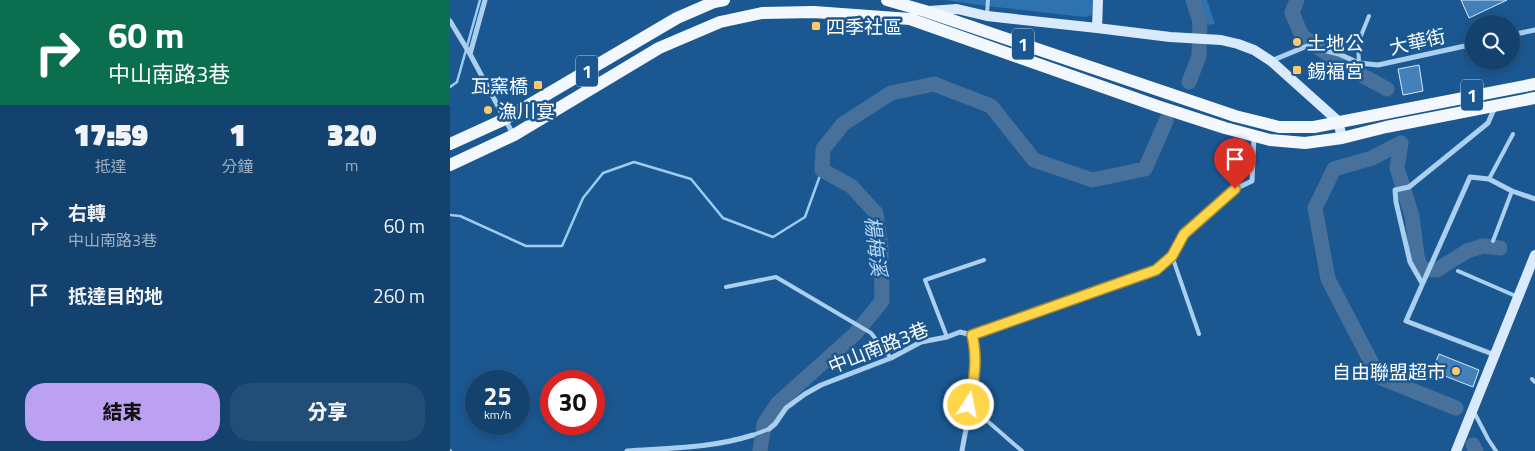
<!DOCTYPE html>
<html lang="zh-TW">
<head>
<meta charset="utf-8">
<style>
  body { margin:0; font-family:"Titillium Web","Noto Sans TC",sans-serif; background:#214d76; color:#f1f3f6; height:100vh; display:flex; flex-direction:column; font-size:19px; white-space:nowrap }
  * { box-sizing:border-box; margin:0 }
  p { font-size:16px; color:#9db0c2 }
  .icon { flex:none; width:28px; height:28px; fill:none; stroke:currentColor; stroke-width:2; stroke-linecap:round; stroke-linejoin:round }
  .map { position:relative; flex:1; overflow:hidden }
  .drawer { display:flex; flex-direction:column; background:#14426e; width:450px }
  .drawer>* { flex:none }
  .hud { background:#0b6e4f; color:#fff; overflow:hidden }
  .tools { position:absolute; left:1015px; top:15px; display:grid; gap:10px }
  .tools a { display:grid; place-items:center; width:55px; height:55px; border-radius:50%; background:#14426e; box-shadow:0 2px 12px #0003,0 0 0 1px #335b81; font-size:25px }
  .speed { position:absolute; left:15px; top:370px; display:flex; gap:10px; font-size:25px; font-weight:700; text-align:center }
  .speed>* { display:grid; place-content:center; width:65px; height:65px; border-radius:50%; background:#14426e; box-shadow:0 2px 12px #0003,0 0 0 1px #335b81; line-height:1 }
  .speed small { font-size:12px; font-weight:400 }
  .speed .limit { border:8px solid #d22; background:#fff; color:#111 }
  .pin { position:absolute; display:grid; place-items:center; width:42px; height:42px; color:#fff; margin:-51px -21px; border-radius:50% 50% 50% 0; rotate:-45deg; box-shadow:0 0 5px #0007 }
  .pin .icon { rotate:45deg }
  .me { position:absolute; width:55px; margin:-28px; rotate:11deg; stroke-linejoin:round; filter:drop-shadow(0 0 4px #0008) }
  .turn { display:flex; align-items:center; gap:18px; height:105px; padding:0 25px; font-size:22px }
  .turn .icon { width:65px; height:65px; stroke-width:2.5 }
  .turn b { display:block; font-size:35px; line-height:42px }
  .eta { display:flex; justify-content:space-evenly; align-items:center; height:85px; text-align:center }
  .eta b { font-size:30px; font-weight:800; line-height:35px }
  .button { display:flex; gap:10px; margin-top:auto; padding:10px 25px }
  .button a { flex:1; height:58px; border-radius:20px; background:#bca0f2; color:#111; font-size:20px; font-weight:800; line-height:58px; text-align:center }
  .button a+a { background:#214d76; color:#f1f3f6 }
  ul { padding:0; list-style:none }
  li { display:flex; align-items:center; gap:15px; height:70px; padding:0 25px }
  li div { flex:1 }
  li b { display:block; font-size:19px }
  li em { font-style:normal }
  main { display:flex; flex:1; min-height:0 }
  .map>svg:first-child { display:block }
</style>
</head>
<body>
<main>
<section class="drawer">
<div class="hud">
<div class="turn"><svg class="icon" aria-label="right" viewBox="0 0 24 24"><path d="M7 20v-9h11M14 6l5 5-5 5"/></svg><div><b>60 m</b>中山南路3巷</div></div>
</div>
<div class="eta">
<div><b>17:59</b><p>抵達</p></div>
<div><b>1</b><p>分鐘</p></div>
<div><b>320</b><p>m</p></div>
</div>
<ul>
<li><svg class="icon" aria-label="right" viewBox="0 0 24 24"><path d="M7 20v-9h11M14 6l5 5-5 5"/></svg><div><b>右轉</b><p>中山南路3巷</p></div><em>60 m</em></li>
<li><svg class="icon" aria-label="arrive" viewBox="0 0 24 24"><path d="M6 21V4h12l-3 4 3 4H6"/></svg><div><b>抵達目的地</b></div><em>260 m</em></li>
</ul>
<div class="button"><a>結束</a><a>分享</a></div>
</section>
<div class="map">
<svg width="1085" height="451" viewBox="0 0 1085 451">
  <rect width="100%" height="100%" fill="#1b5892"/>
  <path fill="#2e72b0" d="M495,0H643L642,15L635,17L529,5Z
    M748,0H757L765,24L756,25Z"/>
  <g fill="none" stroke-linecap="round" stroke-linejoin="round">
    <path stroke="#9ecbf1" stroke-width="2.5" d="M0,87L7,82L30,0
      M0,215L10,216L76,246H112L133,198L153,173L184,162L241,179L273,218L323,237L355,217L372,170
      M0,450L1,451"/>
    <path stroke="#47719b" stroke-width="15" d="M847,0L842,13L852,36L895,66L937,89
      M739,82L749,56L750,22L743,0
      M951,143L922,158L884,169L865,208L878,279L929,377L1006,408
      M951,143L947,168L962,216L967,256L971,269L987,270L1017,251L1033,246L1050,248
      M1023,445L1026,451
      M310,451L314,424L328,403L405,334L432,301L431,248L426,213L401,186L372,170L373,149L393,124L441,93L484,84L541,106L584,160L642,180L695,169L716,121"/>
  </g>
  <path fill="#4481b9" stroke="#d1e7fb" d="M1011,0H1057L1019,18Z
    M969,65L973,91L953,95L948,69Z
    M989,354L1029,370L1023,387L982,371Z"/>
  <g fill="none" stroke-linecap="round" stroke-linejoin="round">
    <path stroke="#abcfef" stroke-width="4" d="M537,14L538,0
      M909,63L908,43L919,16
      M1039,179L1063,134
      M1043,241L1062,191
      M722,256L749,334
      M1008,271L1068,297
      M276,287L326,277L421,333L441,358
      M497,337L475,280L534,260
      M1082,379L1085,382
      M519,405L572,451
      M1024,412L1038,439L1046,451
      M303,435L319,429"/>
    <path stroke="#abcfef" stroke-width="5" d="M35,0L20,54L63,134
      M0,21L20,54
      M1061,35L1085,30
      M821,61L857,46L889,54L909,63L928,65L1024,44
      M972,283L960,262L946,202L945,190L959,187L1038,123L1045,107
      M1045,355L956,321L1020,177L1039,179L1062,191L1085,199
      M319,429L325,424L336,408L355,394L371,385L441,358L471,342L497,337L510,332L522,335L706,270L722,256L734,234L785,189L802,181L804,136
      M177,451C219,448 263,448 303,435
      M512,451C518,414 531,371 522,335"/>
    <path stroke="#d8eafb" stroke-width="10" d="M648,0L647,28L720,37L771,40L788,44L804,50L821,61L888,121L892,138
      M479,11L507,9L537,16L647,28
      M1006,451L1085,255"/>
    <path stroke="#f3f8ff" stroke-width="12" d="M437,0L475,11L785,116L829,127H864L1085,84
      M0,144L55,119L227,18L264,2L274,0
      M0,165L64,135L209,48L270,22L312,13L364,12L460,19L707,106L775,128L820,140L855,143L892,138L936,127L1085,98"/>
  </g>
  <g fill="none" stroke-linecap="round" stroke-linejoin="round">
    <g stroke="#a68a30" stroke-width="12">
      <path id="route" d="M519,405C524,382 528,358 522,335L706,270L722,256L734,234L785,189"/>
    </g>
    <use href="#route" stroke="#ffd54a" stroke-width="9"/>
  </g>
  <g fill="#ffc869" stroke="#1b5892" stroke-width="2">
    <rect x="361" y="21" width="10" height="10" rx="2.5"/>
    <circle cx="847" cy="42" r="5"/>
    <rect x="842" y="65" width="10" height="10" rx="2.5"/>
    <rect x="83" y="80" width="10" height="10" rx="2.5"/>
    <circle cx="38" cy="110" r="5"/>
    <circle cx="1006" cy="371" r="5"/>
  </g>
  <g text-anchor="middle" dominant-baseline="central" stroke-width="5" stroke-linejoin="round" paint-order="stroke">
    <g fill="#1b5892" stroke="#bbcdde" stroke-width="1">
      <rect x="562" y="28.5" width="22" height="31" rx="4"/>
      <rect x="126" y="55.5" width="22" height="31" rx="4"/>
      <rect x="1011" y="79.5" width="22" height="31" rx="4"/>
    </g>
    <g font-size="18" font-weight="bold" fill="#fff">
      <text x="573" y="44">1</text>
      <text x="137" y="71">1</text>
      <text x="1022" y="95">1</text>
    </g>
    <g font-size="19" fill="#fff" stroke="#1b5892" text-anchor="start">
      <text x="376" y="26">四季社區</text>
      <text x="857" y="42">土地公</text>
      <text x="857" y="70">錫褔宮</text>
      <text x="78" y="85" text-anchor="end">瓦窯橋</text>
      <text x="48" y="110">漁川宴</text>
      <text x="996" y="371" text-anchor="end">自由聯盟超市</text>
    </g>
    <g font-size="19" fill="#fff" stroke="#1b5892">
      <text transform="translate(967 41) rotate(-13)">大華街</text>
      <text transform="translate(428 347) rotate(-22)">中山南路3巷</text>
    </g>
    <g font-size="20" font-style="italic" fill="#b7d8f6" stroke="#1b5892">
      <text transform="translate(426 246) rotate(83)">楊梅溪</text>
    </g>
  </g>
</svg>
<div class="tools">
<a><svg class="icon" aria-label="search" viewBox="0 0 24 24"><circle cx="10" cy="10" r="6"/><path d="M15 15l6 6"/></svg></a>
</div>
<div class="speed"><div>25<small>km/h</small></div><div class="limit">30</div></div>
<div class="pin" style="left:785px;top:189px;background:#d93025"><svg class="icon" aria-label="arrive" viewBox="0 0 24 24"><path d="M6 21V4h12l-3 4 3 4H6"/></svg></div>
<svg class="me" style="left:519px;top:405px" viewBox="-20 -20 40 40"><circle r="17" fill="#ffd54a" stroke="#fff" stroke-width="3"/><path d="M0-11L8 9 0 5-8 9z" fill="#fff"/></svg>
</div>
</main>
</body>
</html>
